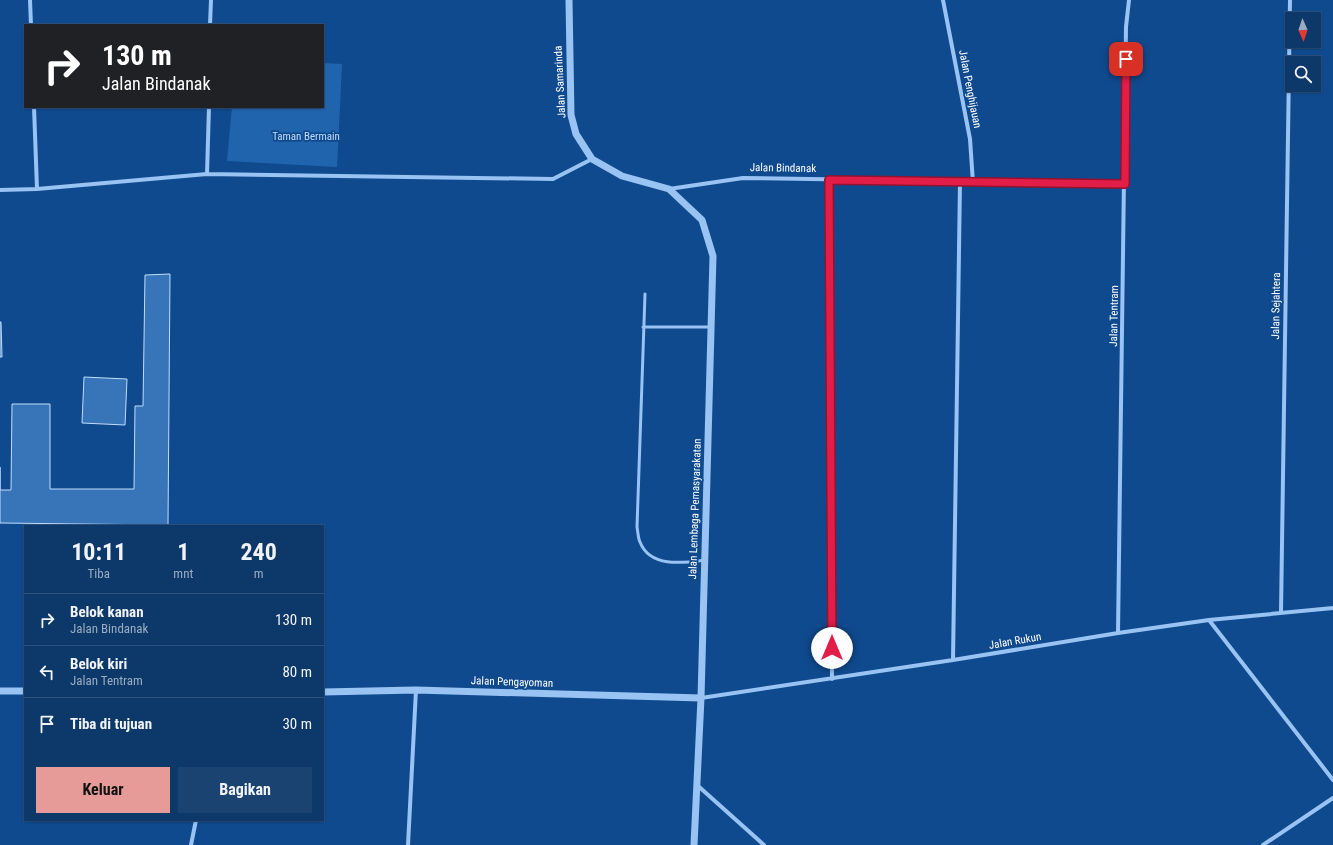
<!DOCTYPE html>
<html lang="id">
<head>
<meta charset="utf-8">
<style>
  body { margin:0; font-family:"Roboto Condensed",sans-serif; background:#1a4372; color:#f1f3f6; height:100vh; display:flex; flex-direction:column; font-size:15px; white-space:nowrap }
  * { box-sizing:border-box; margin:0 }
  p { font-size:13px; color:#9aacc1 }
  .icon { flex:none; width:22px; height:22px; fill:none; stroke:currentColor; stroke-width:2; stroke-linecap:round; stroke-linejoin:round }
  .map { position:relative; flex:1; overflow:hidden }
  .details { position:absolute; left:24px; top:525px; width:300px; height:296px; display:flex; flex-direction:column; background:#0c386a; border-radius:0px; box-shadow:0 1px 3px #0004,0 0 0 1px #2c527e }
  .details>* { flex:none }
  .hud { position:absolute; left:24px; top:24px; width:300px; height:84px; border-radius:0px; box-shadow:0 1px 3px #0004,0 0 0 1px #2c527e; background:#202124; color:#fff; overflow:hidden }
  .needle { width:26px; rotate:177deg }
  .controls { position:absolute; left:1285px; top:12px; display:grid; gap:8px }
  .controls a { display:grid; place-items:center; width:36px; height:36px; border-radius:0px; background:#0c386a; box-shadow:0 1px 3px #0004,0 0 0 1px #2c527e; font-size:20px }
  .pin { position:absolute; display:grid; place-items:center; width:34px; height:34px; color:#fff; margin:-17px; border-radius:8px; box-shadow:0 2px 6px #0006 }
  .me { position:absolute; width:44px; margin:-22px; rotate:0deg; stroke-linejoin:round; filter:drop-shadow(0 0 3px #0008) }
  .turn { display:flex; align-items:center; gap:14px; height:84px; padding:0 12px; font-size:18px }
  .turn .icon { width:52px; height:52px; stroke-width:2.5 }
  .turn b { display:block; font-size:28px; line-height:34px }
  .eta { display:flex; justify-content:space-evenly; align-items:center; height:68px; text-align:center }
  .eta b { font-size:24px; font-weight:700; line-height:28px }
  .action { display:flex; gap:8px; margin-top:auto; padding:8px 12px }
  .action a { flex:1; height:46px; border-radius:0px; background:#e69b98; color:#111; font-size:16px; font-weight:700; line-height:46px; text-align:center }
  .action a+a { background:#1a4372; color:#f1f3f6 }
  ul { padding:0; list-style:none }
  li { display:flex; align-items:center; gap:12px; height:52px; padding:0 12px; border-top:1px solid #2c527e }
  li div { flex:1 }
  li b { display:block; font-size:15px }
  li em { font-style:normal }
  .map>svg:first-child { display:block }
</style>
</head>
<body>
<div class="map">
<svg width="1333" height="845" viewBox="0 0 1333 845">
  <rect width="100%" height="100%" fill="#104a8e"/>
  <path fill="#2164ae" d="M323,63L342,64L337,167L227,161L232,107H323Z"/>
  <path fill="#3874b8" stroke="#c0ddfd" d="M170,274L168,525L0,523V467V490H11L12,404H50V489H134L135,406H143L145,275Z
    M0,322H1L2,357H0Z
    M84,377L127,379L125,425L82,423Z"/>
  <g fill="none" stroke-linecap="round" stroke-linejoin="round">
    <path stroke="#98c3f3" stroke-width="3" d="M645,294L637,527C638,532 638,538 640,542C650,568 683,563 705,560
      M643,327H711"/>
    <path stroke="#98c3f3" stroke-width="4" d="M30,0L31,25
      M943,0L970,139L973,183
      M210,25L211,0
      M34,107L37,189
      M207,174L209,107
      M829,180L832,679
      M669,189L743,178L1125,184
      M0,190L37,189L207,174L553,179L592,159
      M1281,612L1290,0
      M1209,620L1333,780
      M1118,633L1126,27L1129,0
      M953,660L960,182
      M701,698L953,660L1118,633L1209,620L1333,608
      M697,785L764,845
      M191,845L196,820
      M408,845L416,690
      M1263,845L1333,798"/>
    <path stroke="#98c3f3" stroke-width="7" d="M569,0L571,115L576,134L592,159L622,176L669,189L702,220L713,256L701,698L694,845
      M0,691H25
      M323,692L416,690L701,698"/>
  </g>
  <g fill="none" stroke-linecap="round" stroke-linejoin="round">
    <g stroke="#92132f" stroke-width="10">
      <path id="route" d="M832,648L829,180L1125,184L1126,59"/>
    </g>
    <use href="#route" stroke="#e11d48" stroke-width="7"/>
  </g>
  <g text-anchor="middle" dominant-baseline="central" stroke-width="3.5" stroke-linejoin="round" paint-order="stroke">
    <g font-size="11" fill="#fff" stroke="#104a8e">
      <text transform="translate(560 82) rotate(-93)">Jalan Samarinda</text>
      <text transform="translate(970 89) rotate(79)">Jalan Penghijauan</text>
      <text transform="translate(783 168) rotate(1)">Jalan Bindanak</text>
      <text transform="translate(1276 306) rotate(-89)">Jalan Sejahtera</text>
      <text transform="translate(1114 316) rotate(-89)">Jalan Tentram</text>
      <text transform="translate(695 509) rotate(-88)">Jalan Lembaga Pemasyarakatan</text>
      <text transform="translate(1015 641) rotate(-10)">Jalan Rukun</text>
      <text transform="translate(512 682) rotate(2)">Jalan Pengayoman</text>
    </g>
    <g font-size="11" fill="#c0ddfd" stroke="#104a8e">
      <text x="306" y="136">Taman Bermain</text>
    </g>
  </g>
</svg>
<div class="controls">
<a><svg class="needle" viewBox="-14 -14 28 28"><path d="M0-13l5 13h-10z" fill="#e53935"/><path d="M0 13l5-13h-10z" fill="#9aacc1"/></svg></a>
<a><svg class="icon" aria-label="search" viewBox="0 0 24 24"><circle cx="10" cy="10" r="6"/><path d="M15 15l6 6"/></svg></a>
</div>
<div class="pin" style="left:1126px;top:59px;background:#d93025"><svg class="icon" aria-label="arrive" viewBox="0 0 24 24"><path d="M6 21V4h12l-3 4 3 4H6"/></svg></div>
<svg class="me" style="left:832px;top:648px" viewBox="-20 -20 40 40"><circle r="19" fill="#fff"/><path d="M0-13L10 11 0 6-10 11z" fill="#e11d48"/></svg>
<div class="hud">
<div class="turn"><svg class="icon" aria-label="right" viewBox="0 0 24 24"><path d="M7 20v-9h11M14 6l5 5-5 5"/></svg><div><b>130 m</b>Jalan Bindanak</div></div>
</div>
<section class="details">
<div class="eta">
<div><b>10:11</b><p>Tiba</p></div>
<div><b>1</b><p>mnt</p></div>
<div><b>240</b><p>m</p></div>
</div>
<ul>
<li><svg class="icon" aria-label="right" viewBox="0 0 24 24"><path d="M7 20v-9h11M14 6l5 5-5 5"/></svg><div><b>Belok kanan</b><p>Jalan Bindanak</p></div><em>130 m</em></li>
<li><svg class="icon" aria-label="left" viewBox="0 0 24 24"><path d="M17 20v-9H6M10 6l-5 5 5 5"/></svg><div><b>Belok kiri</b><p>Jalan Tentram</p></div><em>80 m</em></li>
<li><svg class="icon" aria-label="arrive" viewBox="0 0 24 24"><path d="M6 21V4h12l-3 4 3 4H6"/></svg><div><b>Tiba di tujuan</b></div><em>30 m</em></li>
</ul>
<div class="action"><a>Keluar</a><a>Bagikan</a></div>
</section>
</div>
</body>
</html>
